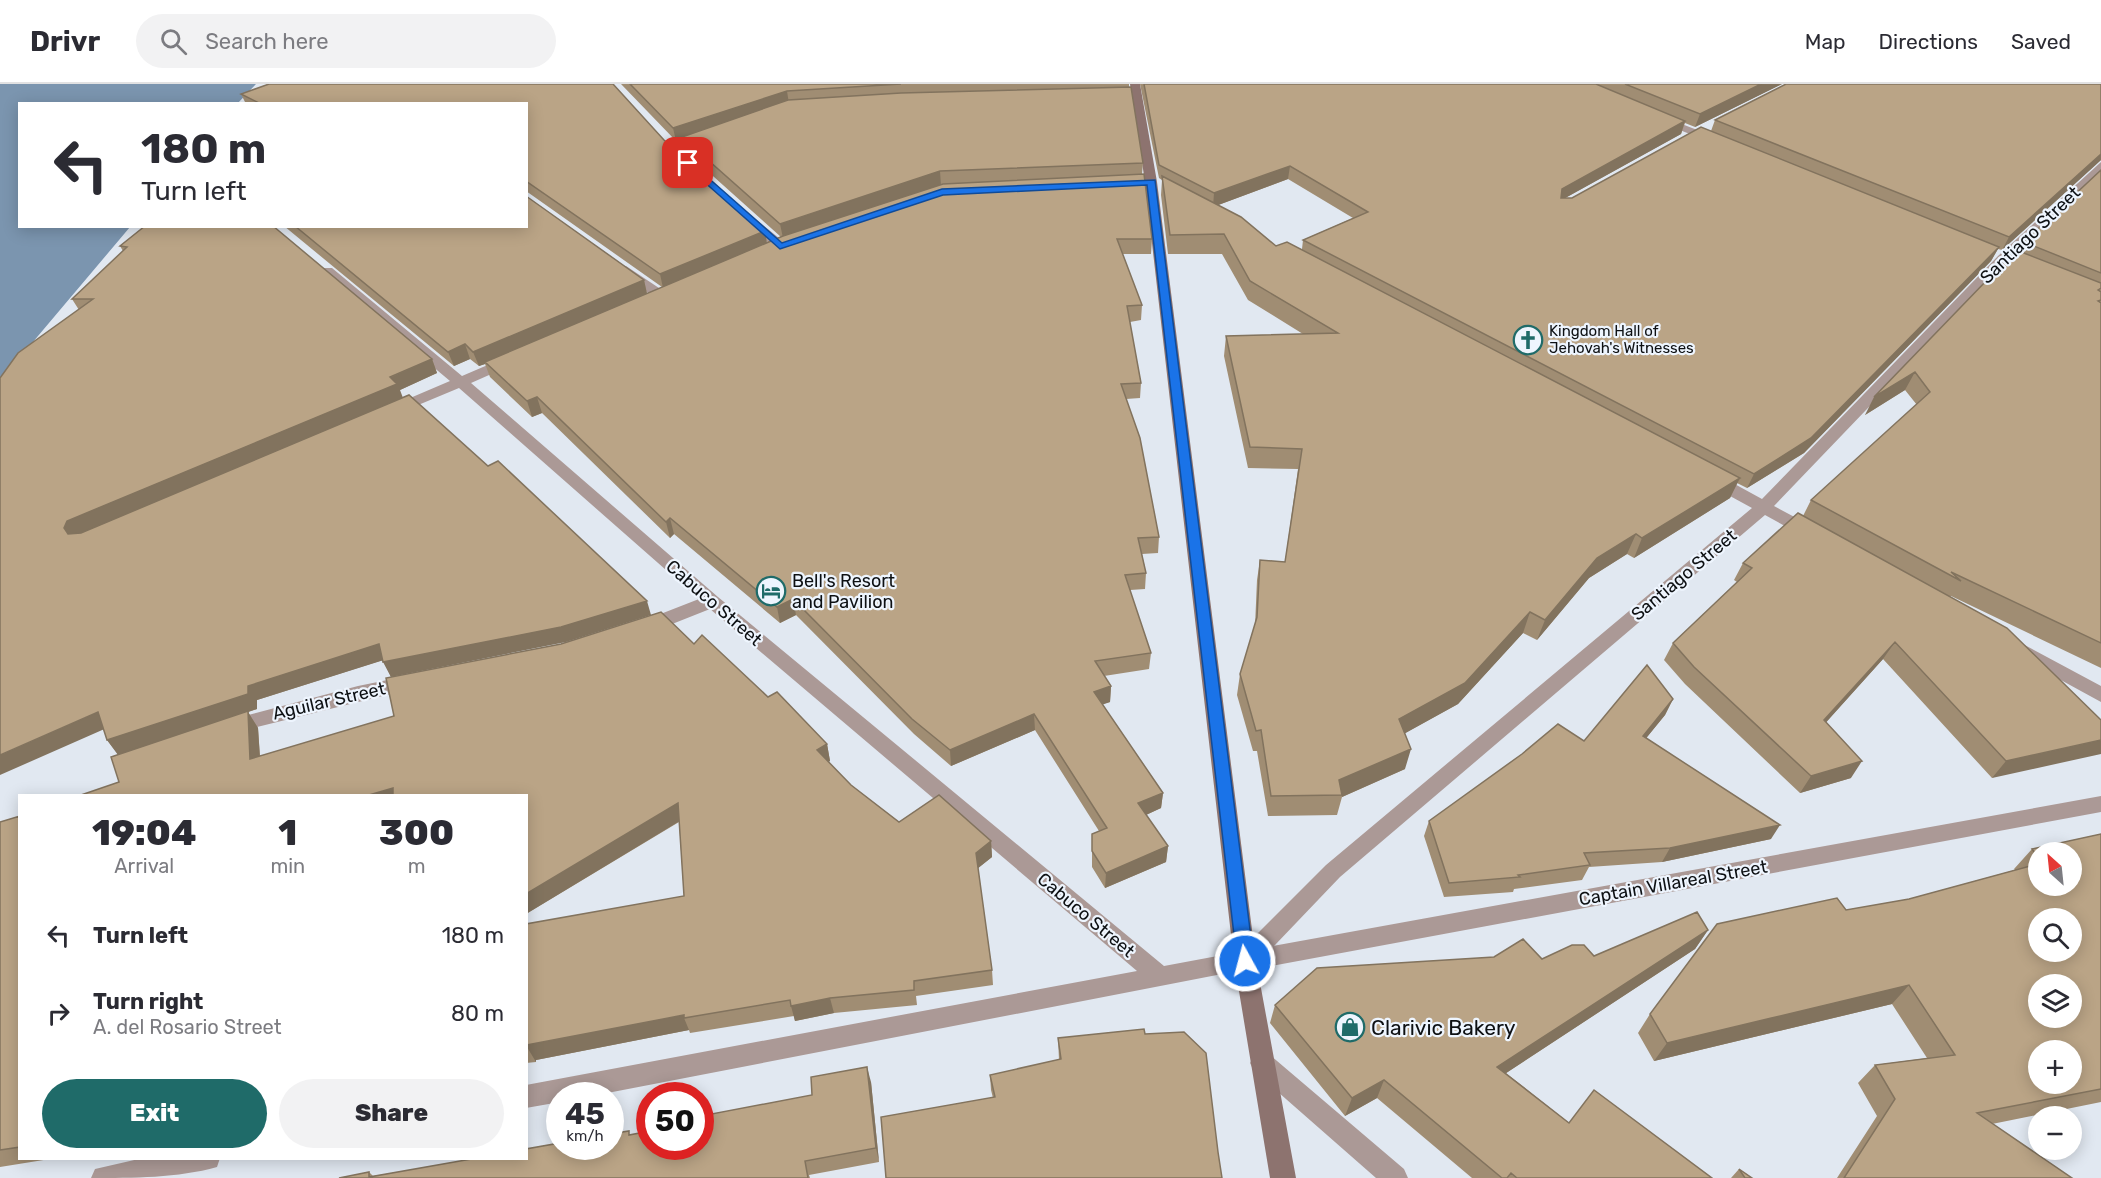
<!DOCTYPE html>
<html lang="en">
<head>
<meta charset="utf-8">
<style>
  body { margin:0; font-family:Rubik,sans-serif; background:#f2f2f3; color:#2b2b33; height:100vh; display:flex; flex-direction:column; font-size:22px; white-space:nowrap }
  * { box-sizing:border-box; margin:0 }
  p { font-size:20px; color:#7c7c81 }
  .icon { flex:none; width:33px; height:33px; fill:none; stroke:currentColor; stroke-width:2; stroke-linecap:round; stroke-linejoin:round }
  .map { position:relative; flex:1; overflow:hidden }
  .details { position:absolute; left:18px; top:710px; width:510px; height:366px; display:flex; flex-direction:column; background:#fff; border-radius:0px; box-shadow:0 3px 15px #0003 }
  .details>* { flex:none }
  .hud { position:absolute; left:18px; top:18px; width:510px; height:126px; border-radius:0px; box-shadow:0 3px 15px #0003; background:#fff; color:#2b2b33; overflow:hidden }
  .needle { width:39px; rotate:333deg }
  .tools { position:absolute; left:2028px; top:758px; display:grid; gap:12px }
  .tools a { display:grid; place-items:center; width:54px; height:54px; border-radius:50%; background:#fff; box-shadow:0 3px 15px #0003; font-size:30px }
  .speed { position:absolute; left:546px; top:998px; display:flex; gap:12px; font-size:30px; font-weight:700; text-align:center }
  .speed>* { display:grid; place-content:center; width:78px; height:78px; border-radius:50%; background:#fff; box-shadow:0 3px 15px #0003; line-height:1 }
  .speed small { font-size:15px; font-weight:400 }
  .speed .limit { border:9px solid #d22; background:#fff; color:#111 }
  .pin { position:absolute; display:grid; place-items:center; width:51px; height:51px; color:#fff; margin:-26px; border-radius:12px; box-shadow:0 3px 9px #0006 }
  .me { position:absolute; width:66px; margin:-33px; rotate:353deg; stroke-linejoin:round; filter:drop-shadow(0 0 4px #0008) }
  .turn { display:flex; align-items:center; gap:21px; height:126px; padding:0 24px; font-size:27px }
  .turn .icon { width:78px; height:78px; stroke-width:2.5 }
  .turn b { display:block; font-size:42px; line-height:51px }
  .eta { display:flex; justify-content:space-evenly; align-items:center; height:102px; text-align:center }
  .eta b { font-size:36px; font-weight:800; line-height:42px }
  .action { display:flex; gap:12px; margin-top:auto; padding:12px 24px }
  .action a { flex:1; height:69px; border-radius:36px; background:#1f6b69; color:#fff; font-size:24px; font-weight:800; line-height:69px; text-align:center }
  .action a+a { background:#f2f2f3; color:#2b2b33 }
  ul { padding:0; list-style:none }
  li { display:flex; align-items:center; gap:18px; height:78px; padding:0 24px }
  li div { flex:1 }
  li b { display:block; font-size:22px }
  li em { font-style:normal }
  header { display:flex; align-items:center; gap:36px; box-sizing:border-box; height:84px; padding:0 30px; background:#fff; border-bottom:2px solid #e1e1e2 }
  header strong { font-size:28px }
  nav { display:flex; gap:33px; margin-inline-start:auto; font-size:21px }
  .search { width:420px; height:54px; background:#f2f2f3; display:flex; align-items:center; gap:15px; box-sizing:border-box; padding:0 21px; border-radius:33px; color:#7c7c81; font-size:22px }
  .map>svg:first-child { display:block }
</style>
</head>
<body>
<header>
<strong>Drivr</strong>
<div class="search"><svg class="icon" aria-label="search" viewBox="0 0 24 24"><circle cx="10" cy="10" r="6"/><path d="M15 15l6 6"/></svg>Search here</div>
<nav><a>Map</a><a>Directions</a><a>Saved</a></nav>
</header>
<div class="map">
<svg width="2101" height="1094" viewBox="0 0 2101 1094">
  <rect width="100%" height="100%" fill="#e1e8f1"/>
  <path fill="#7b95af" d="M0,0H256L238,19L20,20V142L130,143L0,297Z"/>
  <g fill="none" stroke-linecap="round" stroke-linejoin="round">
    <path fill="#ab9996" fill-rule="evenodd" d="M1661,32L1718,54L1720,56L1710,58L1657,37L1655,35Z
      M704,51L714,53L677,68L667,65Z
      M2101,78V89L2008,178L1774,422L1817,445L1819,449L1817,453H1805L1765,431L1340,793L1253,884L597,1011H560V1018L526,1024V1001L1137,887L710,525L652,548H640L637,543L640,538L699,515L459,304L399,329H389L386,326L389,323L450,297L322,190V184H332L462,292L504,274H514L516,277L514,280L471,299L718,513L1164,882L1239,868L1326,781L1752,424L1708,400L1706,396L1708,392H1720L1762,415L1998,172Z
      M748,129L785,159V165H775L744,136L742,133Z
      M626,182L668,210V216H658L621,189V183Z
      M2019,558L2101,602V618L2013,570L2010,565L2013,560Z
      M412,591L419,593L421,598L419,603L229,650L222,648L219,643L222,638L229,636L358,602Z
      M1262,968L1270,971L1404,1085L1408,1094H1376L1254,987L1250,979L1254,971Z
      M143,1074H220L217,1083C178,1094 133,1094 91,1094L95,1085Z"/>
    <path fill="#ab9996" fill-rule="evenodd" d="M2101,712V728L1245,887L1237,884L1234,877L1237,870L1245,867Z"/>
    <path fill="#8d736f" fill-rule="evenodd" d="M1130,0H1140L1157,98L1256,877L1296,1094H1270L1234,877L1145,98Z"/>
  </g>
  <path fill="#a08d73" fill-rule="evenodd" d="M269,0H613L664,56L765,147L767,159L781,153L685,67L683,55L676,57L621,0H1129V3H1131L1143,79L1142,90H1144L1152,155L1151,170H1122L1142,221L1141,236L1130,238L1141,299L1140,314L1126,315L1140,354L1159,453L1158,469L1142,470L1146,489L1145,505L1130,506L1151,569L1149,585L1104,592L1111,602L1110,618L1102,620L1163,709L1161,724L1146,731L1168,762L1166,778L1105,804L1092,783V750L1099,747L1035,646L951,682L914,650L796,531L780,539L674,450L670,454L542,329L532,333L490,293L485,280L479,282L470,275L454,282L284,142H526V112L644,196L647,209L662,203L526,107V20H246L241,10Z
    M1140,0H1782L1695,43L1685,39L1681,50L1565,114H1572L1711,47L1715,36L2101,0V76L2002,166L1998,165L1991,177L1804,369L1747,404L1737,399L1730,414L1634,474L1627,470L1589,494L1537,556L1523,549L1458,620L1405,649V685L1342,713L1337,731L1268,732L1257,667H1253L1237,611L1240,590L1255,542L1257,496L1260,476L1285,478L1298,385L1248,384L1224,272L1226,252L1303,250L1248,216L1222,170H1168L1161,111L1162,96L1159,94ZM1288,95L1353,134L1303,156L1302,165L1276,162L1218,121Z
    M2101,86V584L1951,512L1950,513L2101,636L1992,694L1883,575L1826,638L1851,694L1800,709L1685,600L1664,576L1673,559L1737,498L1734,496L1743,479L1803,432L1811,416L1917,321L1905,306L1865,331L2019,167L2024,158Z
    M145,142L432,275L437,289L400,306L391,593L383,576L257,616V625L248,628L258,644L260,672L694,560L768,613L827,660L830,677L828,678L851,701L899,738L991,757L992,773L978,784L992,886L993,901L916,912L917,921L834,929L795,937L794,932L690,949L689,946L536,976V978L526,979V840L684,812L679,738L526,830V711L119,698L118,670L107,656L79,226L72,215L123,167L120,162Z
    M1673,615L1665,631L1646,654L1771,755L1662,778L1589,783L1582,796L1514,805L1513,808L1444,813L1424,752L1429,737L1584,657Z
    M20,732V1074H56L0,1083V738Z
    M2101,750V1018L1992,1040L2072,1094H1837L1877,1032L1858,999L1875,981L1927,974L1892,920L1654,977L1638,949L1650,930L1846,826L1909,815L2015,786L2014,785L2032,765ZM2038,768L2072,801H2038Z
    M1708,846L1695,865L1506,989L1569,1039L1712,1094H1472L1377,1014L1345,1032L1270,939L1275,921L1542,875L1594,872Z
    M1145,950L1218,1068L993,1014L991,1006L990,991L1059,976L1058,954Z
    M871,998L879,1078L809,1091L810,1094H339L369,1088L373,1092L631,1051L650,1062L812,1011Z
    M1739,1085L1752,1094H1731Z"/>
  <path fill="#82735e" d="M1761,0H1782L1695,43L1700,30Z
    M787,7L789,20L682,53L683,55L676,57L673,44Z
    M1685,37L1681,50L1558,118L1562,105Z
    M2101,70V76L2002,166L2009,153Z
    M1290,82L1288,95L1213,123L1214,109Z
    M940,87L941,102L783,154L780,140Z
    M765,147L767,160L663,204L660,190Z
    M1999,163L1991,177L1804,369L1747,404L1754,390Z
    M644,196L647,210L485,278V280L479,282L473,268Z
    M465,260L470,275L454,282L448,268Z
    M432,275L437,289L400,306L403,314L74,459L64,444L67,437Z
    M1915,288L1905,306L1865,331L1874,313Z
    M537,313L542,329L532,333L527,317Z
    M1740,394L1730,414L1634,474L1642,454Z
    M670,434L674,450L670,454L666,438Z
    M1636,450L1627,470L1589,494L1537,556L1545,536L1597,474Z
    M793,515L796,531L780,539L777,523Z
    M647,517L651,531L566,558L391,593L383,578Z
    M1530,528L1523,549L1458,620L1393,656L1399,635Z
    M1895,558L1883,575L1813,653L1824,636Z
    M379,560L387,575L257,616V625L248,628L258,644L261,691L118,671L107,656L248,602Z
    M1111,602L1110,618L1093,624L1094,608Z
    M1673,615L1665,631L1635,668L1643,652Z
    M98,628L109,643L0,691V671Z
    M1034,630L1035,646L951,682L950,666Z
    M2101,656V670L1992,694L2006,677Z
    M827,660L830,677L820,682L817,666Z
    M1411,665L1405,685L1342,713V711L1339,696Z
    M1862,677L1851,694L1800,709L1811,692Z
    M393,704L397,711H369Z
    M1163,709L1161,724L1137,735L1138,719Z
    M678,719L683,735L526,830V810Z
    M1780,741L1771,755L1662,778L1670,764Z
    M991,757L992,773L977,785L976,769Z
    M1168,762L1166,778L1105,804L1106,789Z
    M1708,846L1695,865L1488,1001L1497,983Z
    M1909,901L1892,920L1654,977L1667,959Z
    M830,914L834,929L795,937L791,922Z
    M684,931V934L689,946L536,976V978L527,963V961Z
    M867,983L871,998L879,1078L876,1064Z
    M1384,996L1377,1014L1345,1032L1352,1014Z"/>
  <path fill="#baa486" stroke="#82735e" stroke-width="1.5" fill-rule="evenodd" d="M269,0H613L664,56L765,147L660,190L526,97V20H261L241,10Z
    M630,0H901L787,7L673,44Z
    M1144,0H1596L1685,37L1562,105L1561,114H1572L1701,43L1999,163L1811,354L1754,390L1303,156L1368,128L1290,82L1214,109L1159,81Z
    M1625,0H1761L1700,30Z
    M1786,0H2101V70L2009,153L1715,36Z
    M1131,3L1143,79L940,87L780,140L682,53L788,16L901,9Z
    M2101,86V189L2024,158Z
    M1144,90L1152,155H1117L1142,221L1127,222L1141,299L1121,300L1140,354L1159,453L1138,454L1146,489L1125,491L1151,569L1095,577L1111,602L1094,608L1163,709L1138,719L1168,762L1106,789L1092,767V750L1107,744L1034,630L950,666L912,635L793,515L777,523L670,434L666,438L537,313L527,317L485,278L783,152L943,100Z
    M1162,92L1241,133L1276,162L1287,158L1740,394L1642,454L1636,450L1597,474L1545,536L1530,528L1465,599L1399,635L1411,665L1339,696L1342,711L1271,712L1261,646L1256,647L1240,590L1257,533L1260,476L1285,478L1302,365L1250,363L1226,252L1338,249L1250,197L1224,150L1170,151Z
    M526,112L644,196L473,268L465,260L448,268L295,142H526Z
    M145,142H273L432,275L390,293L397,300L67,437L64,444L68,450L81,449L409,311L488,382L498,377L647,517L561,543L383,578L379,560L248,602V610L107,656L98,628L0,671V294L18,269L93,215H72L127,163L120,162Z
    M2016,166L2101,199V204L2098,206L2101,208V216L2098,217L2101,219V559L1951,488L1961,497L1811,416L1930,308L1915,288L1874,313Z
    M1798,429L2007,544L2101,636V656L2006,677L1895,558L1824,636L1862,677L1811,692L1694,583L1673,559L1752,484L1743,479Z
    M661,528L694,560L702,551L768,613L777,608L827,660L817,666L851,701L899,738L939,711L991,757L976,769L992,886L914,897V906L830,914L791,922L790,916L684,934V931L527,961L526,963V840L684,812L678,719L526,810V711H393V704L369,711H81L119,698L111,673L248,627L250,675L394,632L386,594L561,560Z
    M1647,581L1673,615L1643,652L1780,741L1670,764L1584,769L1590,781L1518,791L1520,793L1449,799L1429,737L1522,670L1558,640L1584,657Z
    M20,732V1063L0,1066V738Z
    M2101,750V1005L1977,1029L2072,1094H1844L1895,1015L1875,981L1955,971L1909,901L1667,959L1650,930L1717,840L1837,814L1846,826L1909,815L2038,780V801H2072V768H2038V773L2032,765ZM2038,834H2072V867H2038ZM2038,900H2072V933H2038ZM2038,966H2072V999H2038Z
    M1697,828L1708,846L1497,983L1569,1039L1594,1006L1712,1094H1517L1511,1089L1507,1094H1502L1384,996L1352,1014L1275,921L1317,884L1494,873L1523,855L1542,875L1572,861H1584L1594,872Z
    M1144,945L1145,950L1184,948L1206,969L1218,1068L1222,1094H886L881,1033L995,1013L990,991L1061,975L1058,954Z
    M867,983L876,1064L805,1077L808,1094H339L369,1088V1093L477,1074H526V1065L560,1059V1062H610V1050L629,1047V1051L650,1047V1062H700V1038L706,1037V1031L812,1011L811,993Z
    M1739,1085L1752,1094H1745Z"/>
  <path fill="#1a73e8" stroke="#114b97" stroke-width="1.5" d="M688,76L782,159L942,105L1155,96L1254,877L1251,882L1245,884L1239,882L1237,877L1147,101L943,111L780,165L685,81V77Z"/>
  <defs>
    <g id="church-ring" transform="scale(1.5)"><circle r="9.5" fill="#eef5fe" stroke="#1f6b69" stroke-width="1.5"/><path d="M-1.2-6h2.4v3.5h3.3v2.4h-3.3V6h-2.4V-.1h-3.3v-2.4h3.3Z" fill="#1f6b69"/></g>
    <g id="hotel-ring" transform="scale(1.5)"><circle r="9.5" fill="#eef5fe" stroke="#1f6b69" stroke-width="1.5"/><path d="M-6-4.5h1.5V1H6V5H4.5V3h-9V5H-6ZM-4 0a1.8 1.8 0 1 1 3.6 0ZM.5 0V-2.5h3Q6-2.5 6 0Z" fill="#1f6b69"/></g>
    <g id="shop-ring" transform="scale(1.5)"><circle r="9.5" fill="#eef5fe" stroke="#1f6b69" stroke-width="1.5"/><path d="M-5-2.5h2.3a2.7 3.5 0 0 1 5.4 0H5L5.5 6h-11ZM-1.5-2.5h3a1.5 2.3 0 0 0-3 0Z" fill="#1f6b69"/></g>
  </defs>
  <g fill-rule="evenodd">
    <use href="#church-ring" x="1528" y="256"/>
    <use href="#hotel-ring" x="771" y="507"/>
    <use href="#shop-ring" x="1350" y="943"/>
  </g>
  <g text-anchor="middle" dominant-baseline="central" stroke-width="4.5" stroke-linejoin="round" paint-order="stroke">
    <g font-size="15" fill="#0d1013" stroke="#eef5fe" text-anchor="start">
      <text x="1549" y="247">Kingdom Hall of<tspan x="1549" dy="17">Jehovah's Witnesses</tspan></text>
    </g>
    <g font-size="18" fill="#0d1013" stroke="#eef5fe">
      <text transform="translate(2030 151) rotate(-44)">Santiago Street</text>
      <text transform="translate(1684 491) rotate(-40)">Santiago Street</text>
      <text transform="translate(714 519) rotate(41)">Cabuco Street</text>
      <text transform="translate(329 617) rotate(-13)">Aguilar Street</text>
      <text transform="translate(1673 799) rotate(-10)">Captain Villareal Street</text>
      <text transform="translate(1086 831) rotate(40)">Cabuco Street</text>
    </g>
    <g font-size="18" fill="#0d1013" stroke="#eef5fe" text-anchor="start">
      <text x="792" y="497">Bell's Resort<tspan x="792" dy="21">and Pavilion</tspan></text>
    </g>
    <g font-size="21" fill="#0d1013" stroke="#eef5fe" text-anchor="start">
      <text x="1371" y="943">Clarivic Bakery</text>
    </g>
  </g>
</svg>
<div class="tools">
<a><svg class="needle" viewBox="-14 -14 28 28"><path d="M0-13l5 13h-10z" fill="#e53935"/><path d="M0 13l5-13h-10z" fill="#7c7c81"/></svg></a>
<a><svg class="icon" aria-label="search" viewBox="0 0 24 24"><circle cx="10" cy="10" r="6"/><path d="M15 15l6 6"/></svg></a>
<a><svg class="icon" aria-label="layers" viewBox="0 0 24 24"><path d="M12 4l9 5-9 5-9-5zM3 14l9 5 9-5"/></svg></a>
<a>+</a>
<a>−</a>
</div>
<div class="speed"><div>45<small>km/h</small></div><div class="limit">50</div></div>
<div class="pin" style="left:688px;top:79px;background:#d93025"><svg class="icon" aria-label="arrive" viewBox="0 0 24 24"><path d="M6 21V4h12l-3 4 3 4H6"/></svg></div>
<svg class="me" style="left:1245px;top:877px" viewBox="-20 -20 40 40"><circle r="17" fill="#1a73e8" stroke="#fff" stroke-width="3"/><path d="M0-11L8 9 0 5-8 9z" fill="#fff"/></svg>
<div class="hud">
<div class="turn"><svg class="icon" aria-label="left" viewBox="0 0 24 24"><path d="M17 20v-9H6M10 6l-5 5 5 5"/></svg><div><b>180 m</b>Turn left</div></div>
</div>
<section class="details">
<div class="eta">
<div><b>19:04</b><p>Arrival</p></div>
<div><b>1</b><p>min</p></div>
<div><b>300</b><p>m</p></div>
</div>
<ul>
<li><svg class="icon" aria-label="left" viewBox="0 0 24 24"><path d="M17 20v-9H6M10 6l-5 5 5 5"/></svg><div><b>Turn left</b></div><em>180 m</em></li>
<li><svg class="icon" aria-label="right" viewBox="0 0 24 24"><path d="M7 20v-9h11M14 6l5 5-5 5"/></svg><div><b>Turn right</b><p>A. del Rosario Street</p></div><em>80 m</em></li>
</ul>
<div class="action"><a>Exit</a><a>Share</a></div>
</section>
</div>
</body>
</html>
